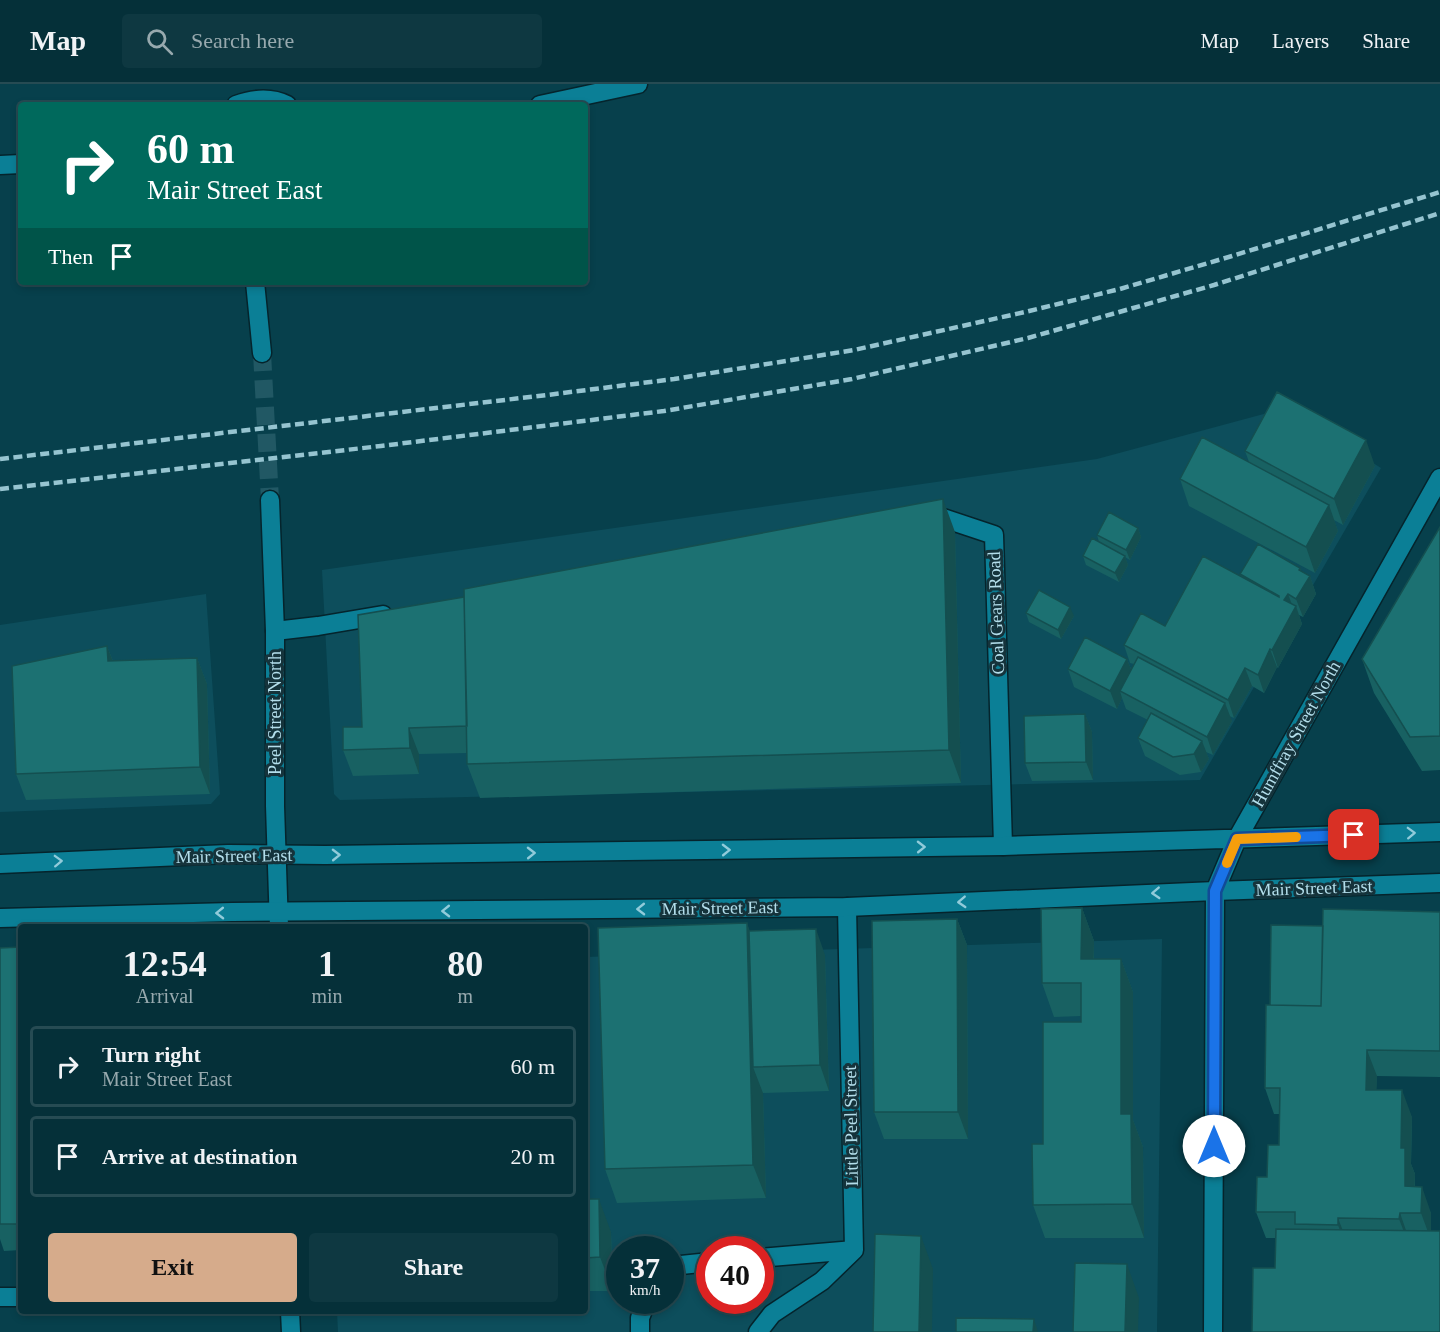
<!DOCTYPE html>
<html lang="en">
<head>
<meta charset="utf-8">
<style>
  body { margin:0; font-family:Georgia,serif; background:#0e3841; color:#f1f3f6; height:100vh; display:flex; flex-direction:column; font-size:22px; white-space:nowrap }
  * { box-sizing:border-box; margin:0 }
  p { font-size:20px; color:#97a9ae }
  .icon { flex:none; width:33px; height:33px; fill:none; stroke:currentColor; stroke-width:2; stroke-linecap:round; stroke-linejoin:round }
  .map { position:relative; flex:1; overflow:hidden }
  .sheet { position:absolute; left:18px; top:840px; width:570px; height:390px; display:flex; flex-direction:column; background:#053039; border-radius:6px; box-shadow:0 3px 9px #0003,0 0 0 2px #264b53 }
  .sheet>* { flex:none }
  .banner { position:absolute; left:18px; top:18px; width:570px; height:183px; border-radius:6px; box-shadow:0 3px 9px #0003,0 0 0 2px #264b53; background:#00695c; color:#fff; overflow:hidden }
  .speed { position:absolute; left:606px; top:1152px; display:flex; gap:12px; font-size:30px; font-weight:700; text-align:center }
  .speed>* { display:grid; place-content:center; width:78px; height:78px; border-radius:50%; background:#053039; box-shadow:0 3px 9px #0003,0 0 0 2px #264b53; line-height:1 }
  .speed small { font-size:15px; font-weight:400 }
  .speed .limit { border:9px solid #d22; background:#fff; color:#111 }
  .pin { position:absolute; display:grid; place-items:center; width:51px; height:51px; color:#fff; margin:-26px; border-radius:12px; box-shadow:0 3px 9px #0006 }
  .me { position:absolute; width:66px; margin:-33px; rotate:0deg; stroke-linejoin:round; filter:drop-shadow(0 0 4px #0008) }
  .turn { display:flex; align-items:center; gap:21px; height:126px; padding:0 30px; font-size:27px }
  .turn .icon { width:78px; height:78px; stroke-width:2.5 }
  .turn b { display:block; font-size:42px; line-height:51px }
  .then { display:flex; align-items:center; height:57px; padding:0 30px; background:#0003; gap:12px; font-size:22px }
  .eta { display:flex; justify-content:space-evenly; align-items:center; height:102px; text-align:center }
  .eta b { font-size:36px; font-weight:800; line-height:42px }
  .primary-button { display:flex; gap:12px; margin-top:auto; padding:12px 30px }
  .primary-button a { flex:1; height:69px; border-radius:6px; background:#d6ab8b; color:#111; font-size:24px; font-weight:800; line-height:69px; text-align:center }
  .primary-button a+a { background:#0e3841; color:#f1f3f6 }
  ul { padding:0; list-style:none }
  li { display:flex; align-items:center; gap:18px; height:81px; margin:0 12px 9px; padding:0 18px; border:3px solid #264b53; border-radius:6px }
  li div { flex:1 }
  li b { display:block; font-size:22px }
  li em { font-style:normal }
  header { display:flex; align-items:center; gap:36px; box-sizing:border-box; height:84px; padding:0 30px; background:#053039; border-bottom:2px solid #264b53 }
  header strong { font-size:28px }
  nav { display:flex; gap:33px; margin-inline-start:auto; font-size:21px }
  .search { width:420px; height:54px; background:#0e3841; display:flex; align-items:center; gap:15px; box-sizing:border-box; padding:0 21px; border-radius:6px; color:#97a9ae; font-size:22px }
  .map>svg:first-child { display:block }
</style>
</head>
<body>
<header>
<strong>Map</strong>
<div class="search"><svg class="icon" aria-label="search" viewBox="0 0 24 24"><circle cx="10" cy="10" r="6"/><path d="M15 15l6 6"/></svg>Search here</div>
<nav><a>Map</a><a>Layers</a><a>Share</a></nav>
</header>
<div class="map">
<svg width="1440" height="1248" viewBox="0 0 1440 1248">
  <rect width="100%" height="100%" fill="#07404c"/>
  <path fill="#0d4e5c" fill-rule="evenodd" d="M1286,324L1381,384L1200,696L340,716L334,710L322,486L1097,375Z
    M206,510L220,710L211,720L0,728V541Z
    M1162,855L1157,1248H338L337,1227H585V873ZM620,1166H670V1216H620ZM710,1166H760V1216H710Z"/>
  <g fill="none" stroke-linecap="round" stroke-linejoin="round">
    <path stroke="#215864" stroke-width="18" stroke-dasharray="18 9" stroke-linecap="butt" d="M262,269L270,416"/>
    <g stroke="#05242c" stroke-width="21">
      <path id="lane" d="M930,433L937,432L994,451L1003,762
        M275,547L318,542L383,531
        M760,1174L854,1166L847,823
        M670,1188L681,1181L710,1178
        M640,1248V1234L647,1216
        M758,1248L772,1230L822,1197L854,1166"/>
    </g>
    <g stroke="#05242c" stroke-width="21">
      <path id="street" d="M236,21C252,15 271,13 287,21
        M540,21L638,0
        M0,81L21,80
        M255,198L262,269
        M270,416L275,547V722L279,843
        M0,1213H21
        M290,1227L291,1248"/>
    </g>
    <g stroke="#05242c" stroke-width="21">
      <path id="secondary" d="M0,780L228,770L325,771L1003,762L1440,748
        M0,834L232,828L847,823L1215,807L1440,799
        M1213,1248L1215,807L1237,755L1440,394"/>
    </g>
    <use href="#lane" stroke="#0b7f96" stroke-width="18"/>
    <use href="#street" stroke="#0b7f96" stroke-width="18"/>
    <use href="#secondary" stroke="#0b7f96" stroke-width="18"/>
    <path stroke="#96c4d0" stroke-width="4.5" stroke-dasharray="9 4.5" stroke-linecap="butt" d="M0,375L547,311L674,295L854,266L1025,228L1120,205L1232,172L1440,108
      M0,405L381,362L664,327L852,295L1028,254L1214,201L1440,129"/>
  </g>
  <path fill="#186162" d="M1245,367L1375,382L1343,441L1334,436L1338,447L1315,489L1189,422L1180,395L1249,378Z
    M1440,443V686L1422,687L1374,609L1362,575Z
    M1138,444L1141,453L1130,476L1125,473L1128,481L1119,498L1086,481L1083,472L1099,458L1097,451Z
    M955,448L961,699L480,714L467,680V669L419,670V690L353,692L343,666L362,643Z
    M1300,484L1301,487L1310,492L1316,510L1303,533L1299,531L1302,540L1278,584L1277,583L1264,609L1252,602L1234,634L1229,632L1232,637L1213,671L1206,668L1209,675L1201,688L1180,691L1145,672L1138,654L1148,636L1126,625L1122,614L1117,625L1074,603L1068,585L1127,575L1131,585L1134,580L1130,579L1124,561L1165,542L1241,493L1240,490Z
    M1026,529L1074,532L1061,555L1029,538Z
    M107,562L113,577L197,574L207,600L210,710L26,716L16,690Z
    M1085,630L1092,648L1093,696L1032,697L1025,679Z
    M1082,824L1094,857V875H1121L1133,908V1036L1143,1063L1144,1154H1045L1033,1121L1043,1060L1081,938V932L1054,933L1042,899Z
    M1440,828V993L1377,992L1376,1006L1412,1033L1411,1080L1415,1090V1103L1431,1129V1147L1275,1184V1154H1266L1256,1128L1267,1093L1279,1061L1280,1030H1274L1265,1004L1323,842Z
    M957,835L967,861L968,1055H884L874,1028Z
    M747,839L749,847L825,871L829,1007L763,1009L766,1114L617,1119L605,1085Z
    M21,863V1166L4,1167L0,1155V864Z
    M585,1115L611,1148L613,1207H585Z"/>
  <path fill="#144f50" d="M1366,356L1375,382L1343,441L1334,415Z
    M943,415L955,448L961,699L949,666Z
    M1329,421L1338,447L1315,489L1306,463Z
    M1138,444L1141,453L1130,476L1126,466Z
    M1125,472L1128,481L1119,498L1115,489Z
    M1300,484L1306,499L1310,492L1316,510L1303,533L1296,515L1299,486Z
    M1288,510L1294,526L1296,522L1302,540L1278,584L1272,566L1284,516Z
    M1070,523L1074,532L1061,555L1058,546Z
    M107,562L117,588L108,577Z
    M1270,565L1277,583L1264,609L1258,591Z
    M197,574L207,600L210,710L200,683Z
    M1127,575L1134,593L1120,607L1122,614L1117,625L1110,607Z
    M1245,584L1252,602L1234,634L1228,616Z
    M1225,619L1232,637L1213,671L1207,653Z
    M1085,630L1092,648L1093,696L1086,678Z
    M409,644L419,670V690L410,664Z
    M1202,657L1209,675L1201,688L1194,670Z
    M1082,824L1094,857L1093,909L1081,875Z
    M957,835L967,861L968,1055L958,1028Z
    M747,839L759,873L753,983L763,1009L766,1114L753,1081Z
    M816,845L825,871L829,1007L820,981Z
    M1121,875L1133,908V1036L1143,1063L1144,1154L1132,1120L1121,1030Z
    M1367,966L1377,992L1376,1032L1366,1006Z
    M1402,1006L1412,1033L1411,1080L1415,1090L1414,1129L1405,1102L1401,1064Z
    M1422,1103L1431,1129V1156L1421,1129Z
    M599,1115L611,1148L613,1207L600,1173Z
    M1400,1129L1409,1155V1161L1399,1135Z
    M1338,1134L1348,1160L1347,1167L1338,1141Z
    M921,1152L933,1185L932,1248H919Z
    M1127,1180L1139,1214L1138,1248H1125Z
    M1034,1235L1038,1248H1033Z"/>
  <path fill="#1c7172" stroke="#144f50" stroke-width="1.5" d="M1277,308L1366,356L1334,415L1245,367Z
    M1202,353L1329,421L1306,463L1180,395Z
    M943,415L949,666L467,680L464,505Z
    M1109,428L1138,444L1126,466L1097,451Z
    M1440,443V652L1410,653L1362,575Z
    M1092,454L1125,472L1115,489L1083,472Z
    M1258,460L1300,484L1299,486L1310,492L1296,515L1288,510L1284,516L1296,522L1272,566L1270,565L1258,591L1245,584L1228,616L1124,561L1141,529L1165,542L1203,472L1279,513V512L1240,490Z
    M1039,506L1070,523L1058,546L1026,529Z
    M464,513L467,642L409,644L410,664L343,666V643H362L358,531Z
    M1085,553L1127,575L1110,607L1068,585Z
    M107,562L108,577L197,574L200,683L16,690L12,582Z
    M1138,573L1225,619L1207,653L1120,607Z
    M1151,629L1202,657L1194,670L1173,673L1138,654Z
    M1085,630L1086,678L1025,679L1024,632Z
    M1082,824L1081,875H1121V1030H1131L1132,1120L1033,1121L1032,1060H1043V938H1081V899H1042L1041,825Z
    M1323,825L1440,828V967L1367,966L1366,1006H1402L1401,1064H1405V1102L1422,1103L1421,1129H1400L1399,1135L1338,1134V1141L1295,1140V1128H1256L1257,1093H1267L1268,1061H1279L1280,1004H1265L1266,921L1321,922Z
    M957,835L958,1028H874L872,837Z
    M747,839L753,1081L605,1085L598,844Z
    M1271,841L1323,842L1321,922L1270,921Z
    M565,842V843H531Z
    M816,845L820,981L753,983L749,847Z
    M21,863V1140H0V864Z
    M585,1115H599L600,1173L585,1174Z
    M1276,1145L1440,1147V1248H1252L1253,1184H1275Z
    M875,1150L921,1152L919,1248H873Z
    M1075,1179L1127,1180L1125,1248H1073Z
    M956,1234L1034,1235L1033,1248H956Z"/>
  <defs><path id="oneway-chevron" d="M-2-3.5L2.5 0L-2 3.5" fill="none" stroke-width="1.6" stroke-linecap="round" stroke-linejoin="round" transform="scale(1.5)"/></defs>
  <g stroke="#91cbda">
    <use href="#oneway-chevron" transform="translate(1411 749) rotate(-2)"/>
    <use href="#oneway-chevron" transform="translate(921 763) rotate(-1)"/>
    <use href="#oneway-chevron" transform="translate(726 766) rotate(-1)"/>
    <use href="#oneway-chevron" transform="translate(531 769) rotate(-1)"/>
    <use href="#oneway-chevron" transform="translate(336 771) rotate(-1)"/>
    <use href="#oneway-chevron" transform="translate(58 777) rotate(-2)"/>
    <use href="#oneway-chevron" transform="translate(1156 809) rotate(177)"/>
    <use href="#oneway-chevron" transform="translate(962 818) rotate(177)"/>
    <use href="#oneway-chevron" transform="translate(641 825) rotate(179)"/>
    <use href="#oneway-chevron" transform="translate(446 827) rotate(179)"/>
    <use href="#oneway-chevron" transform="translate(220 829) rotate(179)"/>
  </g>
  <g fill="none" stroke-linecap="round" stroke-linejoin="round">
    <g stroke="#114b97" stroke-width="15">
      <path id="route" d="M1214,1062L1215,807L1237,755L1354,751"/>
    </g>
    <use href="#route" stroke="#1a73e8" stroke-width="10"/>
    <path stroke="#f59e0b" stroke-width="10" d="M1227,779L1237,755L1296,753"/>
  </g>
  <g text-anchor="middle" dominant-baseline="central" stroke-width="6" stroke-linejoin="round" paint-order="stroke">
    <g font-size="18" fill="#b3deeb" stroke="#15333b">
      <text transform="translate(996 529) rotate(-92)">Coal Gears Road</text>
      <text transform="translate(275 629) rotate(-90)">Peel Street North</text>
      <text transform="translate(1296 650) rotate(-61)">Humffray Street North</text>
      <text transform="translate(234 772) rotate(-1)">Mair Street East</text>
      <text transform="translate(1314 804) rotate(-2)">Mair Street East</text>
      <text transform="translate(720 824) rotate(-1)">Mair Street East</text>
      <text transform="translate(851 1042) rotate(-91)">Little Peel Street</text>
    </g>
  </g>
</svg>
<div class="speed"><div>37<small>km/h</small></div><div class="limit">40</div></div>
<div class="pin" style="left:1354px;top:751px;background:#d93025"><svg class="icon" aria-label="arrive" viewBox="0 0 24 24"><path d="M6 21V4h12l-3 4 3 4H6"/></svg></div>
<svg class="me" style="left:1214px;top:1062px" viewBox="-20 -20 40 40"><circle r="19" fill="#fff"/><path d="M0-13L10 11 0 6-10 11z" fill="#1a73e8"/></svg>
<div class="banner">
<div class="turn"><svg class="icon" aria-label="right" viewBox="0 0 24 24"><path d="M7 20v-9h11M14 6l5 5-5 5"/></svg><div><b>60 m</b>Mair Street East</div></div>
<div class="then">Then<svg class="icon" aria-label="arrive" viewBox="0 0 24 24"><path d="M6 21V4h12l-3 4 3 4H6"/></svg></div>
</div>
<section class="sheet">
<div class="eta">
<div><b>12:54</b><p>Arrival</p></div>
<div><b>1</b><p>min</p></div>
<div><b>80</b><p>m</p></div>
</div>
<ul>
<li><svg class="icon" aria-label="right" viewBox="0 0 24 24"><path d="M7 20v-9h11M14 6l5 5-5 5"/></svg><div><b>Turn right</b><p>Mair Street East</p></div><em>60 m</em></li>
<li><svg class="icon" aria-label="arrive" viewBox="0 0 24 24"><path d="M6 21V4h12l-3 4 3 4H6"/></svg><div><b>Arrive at destination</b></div><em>20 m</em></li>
</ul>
<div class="primary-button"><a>Exit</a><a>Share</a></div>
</section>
</div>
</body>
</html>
